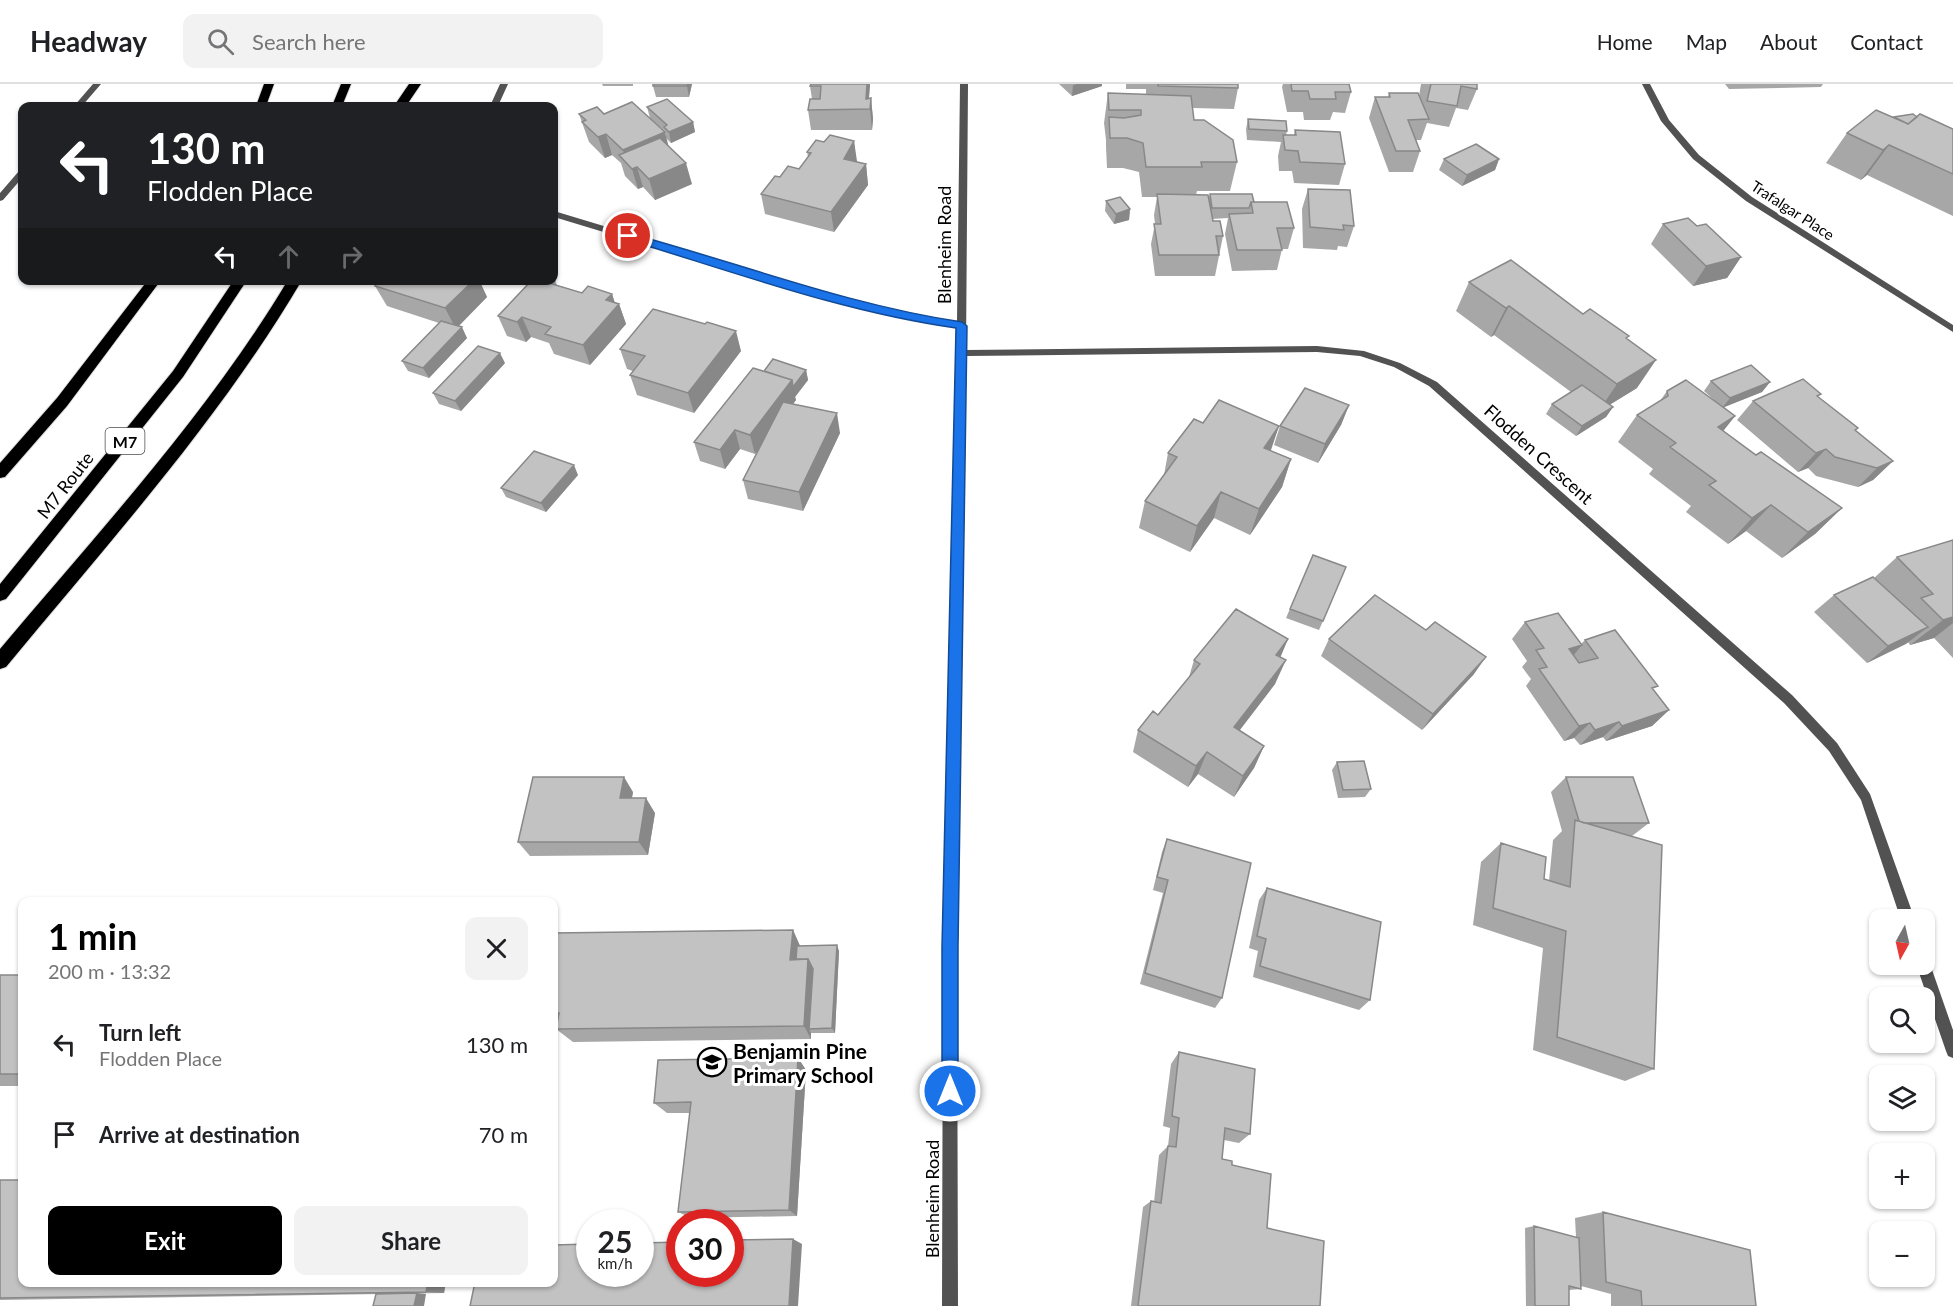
<!DOCTYPE html>
<html lang="en">
<head>
<meta charset="utf-8">
<style>
  body { margin:0; font-family:Lato,sans-serif; background:#f2f2f2; color:#202124; height:100vh; display:flex; flex-direction:column; font-size:22px; white-space:nowrap }
  * { box-sizing:border-box; margin:0 }
  p { font-size:20px; color:#757577 }
  .icon { flex:none; width:33px; height:33px; fill:none; stroke:currentColor; stroke-width:2; stroke-linecap:round; stroke-linejoin:round }
  .map { position:relative; flex:1; overflow:hidden }
  .panel { position:absolute; left:18px; top:813px; width:540px; height:390px; display:flex; flex-direction:column; background:#fff; border-radius:12px; box-shadow:0 2px 4px #0004 }
  .panel>* { flex:none }
  .guide { position:absolute; left:18px; top:18px; width:540px; height:183px; border-radius:12px; box-shadow:0 2px 4px #0004; background:#202124; color:#fff; overflow:hidden }
  .needle { width:39px; rotate:188deg }
  .fabs { position:absolute; left:1869px; top:825px; display:grid; gap:12px }
  .fabs a { display:grid; place-items:center; width:66px; height:66px; border-radius:12px; background:#fff; box-shadow:0 2px 4px #0004; font-size:30px }
  .speed { position:absolute; left:576px; top:1125px; display:flex; gap:12px; font-size:30px; font-weight:700; text-align:center }
  .speed>* { display:grid; place-content:center; width:78px; height:78px; border-radius:50%; background:#fff; box-shadow:0 2px 4px #0004; line-height:1 }
  .speed small { font-size:15px; font-weight:400 }
  .speed .limit { border:9px solid #d22; background:#fff; color:#111 }
  .pin { position:absolute; display:grid; place-items:center; width:51px; height:51px; color:#fff; margin:-26px; border:3px solid #fff; border-radius:50%; box-shadow:0 2px 6px #0007 }
  .me { position:absolute; width:66px; margin:-33px; rotate:0deg; stroke-linejoin:round; filter:drop-shadow(0 0 4px #0008) }
  .turn { display:flex; align-items:center; gap:21px; height:126px; padding:0 30px; font-size:27px }
  .turn .icon { width:78px; height:78px; stroke-width:2.5 }
  .turn b { display:block; font-size:42px; line-height:51px }
  .lanes { display:flex; align-items:center; height:57px; padding:0 30px; background:#0003; justify-content:center; gap:30px; direction:ltr }
  .lanes .off { opacity:.35 }
  .round { display:grid; place-items:center; flex:none; width:63px; height:63px; border-radius:12px; background:#f2f2f2 }
  .summary { display:flex; align-items:center; justify-content:space-between; height:102px; padding:0 30px }
  h1 { font-size:36px; font-weight:700; line-height:45px; color:#000 }
  .action { display:flex; gap:12px; margin-top:auto; padding:12px 30px }
  .action a { flex:1; height:69px; border-radius:12px; background:#000; color:#fff; font-size:24px; font-weight:700; line-height:69px; text-align:center }
  .action a+a { background:#f2f2f2; color:#202124 }
  ul { padding:0; list-style:none }
  li { display:flex; align-items:center; gap:18px; height:90px; padding:0 30px }
  li div { flex:1 }
  li b { display:block; font-size:22px }
  li em { font-style:normal }
  header { display:flex; align-items:center; gap:36px; box-sizing:border-box; height:84px; padding:0 30px; background:#fff; border-bottom:2px solid #e0e0e0 }
  header strong { font-size:28px }
  nav { display:flex; gap:33px; margin-inline-start:auto; font-size:21px }
  .search { width:420px; height:54px; background:#f2f2f2; display:flex; align-items:center; gap:15px; box-sizing:border-box; padding:0 21px; border-radius:12px; color:#757577; font-size:22px }
  .map>svg:first-child { display:block }
</style>
</head>
<body>
<header>
<strong>Headway</strong>
<div class="search"><svg class="icon" aria-label="search" viewBox="0 0 24 24"><circle cx="10" cy="10" r="6"/><path d="M15 15l6 6"/></svg>Search here</div>
<nav><a>Home</a><a>Map</a><a>About</a><a>Contact</a></nav>
</header>
<div class="map">
<svg width="1953" height="1222" viewBox="0 0 1953 1222">
  <rect width="100%" height="100%" fill="#fff"/>
  <g fill="none" stroke-linecap="round" stroke-linejoin="round">
    <g stroke="#dbdbdb" stroke-width="2">
      <path id="trunk" d="M264,0H274L266,22H256Z
        M341,0H351L342,22H332Z
        M148,196H161L67,322L5,393L0,394V379L57,314Z
        M234,196H247L183,293L6,515L0,517V500L173,287Z"/>
    </g>
    <g stroke="#dbdbdb" stroke-width="2">
      <path id="motorway" d="M409,0H421L406,22H394Z
        M288,196H302C219,337 109,458 6,583L0,585V565C100,446 208,330 288,196Z"/>
    </g>
    <path fill="#525252" fill-rule="evenodd" d="M93,0H101L82,22H74Z
      M500,0H508L498,22H490Z
      M960,0H968L966,266L1317,262L1364,267L1400,279L1437,298L1792,611L1837,659L1870,710L1915,836H1901L1861,716L1829,667L1784,619L1429,302L1394,283L1360,272L1317,268L966,272L957,863L958,1222H942L943,863L956,243L919,238L851,223L554,133V127L852,217L919,232L957,237Z
      M1642,0H1650L1669,36L1699,71L1752,113L1953,241V248L1746,117L1693,75L1661,37Z
      M19,87H22V94L3,116L0,117V109Z
      M1924,874L1928,875L1930,880L1953,946V974L1948,972L1946,967L1916,880H1924Z"/>
    <use href="#trunk" fill="#000" fill-rule="evenodd"/>
    <use href="#motorway" fill="#000" fill-rule="evenodd"/>
  </g>
  <path fill="#a7a7a7" d="M602,0H633V2H603Z
    M653,0H692L689,13H656L653,2Z
    M870,0L869,14H871L873,35L872,46H811L808,26L812,15L810,2Z
    M1059,0H1102V2L1072,12Z
    M1126,0H1238V4L1234,25L1192,24L1194,36L1237,78L1230,107H1197L1196,111L1209,113L1210,110L1254,118L1294,144L1288,165H1282L1277,186L1232,187L1225,150L1228,134L1212,135L1213,137L1223,152L1215,192H1155L1151,160L1155,140L1154,131L1157,113H1142L1139,88L1123,84H1107L1106,63V56L1104,39L1108,9L1146,11V5H1126Z
    M1283,0H1291L1351,8L1345,29L1333,28L1330,36H1304L1303,28H1287L1282,3Z
    M1421,0H1477V5L1468,26L1456,24L1449,43L1427,39L1421,56H1416L1420,67L1413,88H1389L1369,34L1375,13H1388L1389,9L1419,12Z
    M1725,0H1823L1821,3L1729,5Z
    M647,23L693,38L695,48L671,59L666,54L665,47L650,34Z
    M579,30H604L668,62L692,100L655,116L643,103L638,105L625,92L621,79L612,71L605,74L589,58Z
    M1894,33H1917L1953,45V132L1867,91L1861,96L1826,79L1847,49Z
    M1248,35L1287,47L1286,51H1294L1295,46L1345,80L1339,101L1294,99L1292,87H1279L1278,72L1281,58L1247,56L1246,45Z
    M854,57L856,78L866,80L868,101L834,148L765,130L761,110L780,93L799,85L808,73L807,68L824,58Z
    M1444,75H1499L1495,86L1462,102L1439,86Z
    M1308,105L1354,142L1347,163L1338,162L1337,166L1303,164L1302,125Z
    M1106,117L1130,125L1129,136L1114,140L1105,127Z
    M1663,140L1697,142L1741,173L1727,194L1693,202L1651,160Z
    M381,196H479L487,213L458,242L467,254L429,294L408,287L402,277L439,239L387,222L375,202Z
    M555,197L557,201L582,209L612,210L615,219L619,220L626,240L590,281L554,270L549,259L531,253L526,258L507,252L498,232Z
    M1469,198L1583,230L1627,255L1637,304L1609,321L1613,323L1606,333L1576,352L1546,330L1552,320L1571,308L1494,251L1491,253L1456,227Z
    M620,265L741,267L694,329L637,311L630,291L633,287L627,285Z
    M505,279L461,327L439,320L433,309Z
    M806,286L808,296L795,313L796,316L793,320L840,349L803,427L748,415L743,396L758,366L755,370L740,365L725,385L700,377L694,358L764,287Z
    M1711,297L1770,298L1762,308L1724,323L1735,332L1723,347L1756,371L1842,424L1815,450L1782,474L1746,447L1728,460L1686,428L1691,422L1649,390L1653,385L1618,358L1637,331L1660,317L1667,307L1714,316L1704,307Z
    M1818,313L1858,344L1856,347L1893,377L1873,396L1858,403L1816,392L1808,384L1798,388L1737,336L1753,317Z
    M1349,321L1341,341L1318,379L1274,361L1280,342Z
    M1203,339L1279,342L1270,366L1291,375L1282,403L1250,451L1214,434L1190,468L1139,444L1145,417L1164,391L1168,369Z
    M578,391L546,428L506,413L501,404Z
    M1953,456V574L1934,554L1910,561L1908,558L1867,579L1814,528L1834,511L1874,494L1897,473Z
    M1313,471L1323,537L1319,546L1286,534Z
    M1525,538L1581,560L1585,556L1653,606L1669,626L1652,642L1606,657L1603,653L1580,661L1574,654L1564,657L1526,602L1531,595L1522,583L1527,577L1512,555Z
    M1288,555L1280,573L1275,600L1240,646L1264,662L1254,684L1234,713L1198,690L1188,703L1133,668L1138,646L1158,631L1189,593L1194,576Z
    M1329,555L1474,590L1422,646L1321,572Z
    M1337,678L1371,705L1365,713L1338,714L1332,686Z
    M1566,693L1649,739L1632,752L1654,985L1625,997L1533,966L1543,864L1473,841L1481,778L1501,759L1544,795L1549,797L1553,756L1562,747L1551,708Z
    M633,708L632,714L655,729L648,771L530,772L518,758Z
    M1167,755L1222,914L1215,924L1140,900L1163,809L1153,806L1162,768Z
    M1267,804L1370,916L1359,926L1253,893L1258,867L1249,864L1259,816Z
    M793,846L800,862L839,867L835,949H811V955L573,958L556,945V943H554V849Z
    M0,891H22V1002H0Z
    M1179,968L1250,1050L1239,1059L1224,1056L1222,1075L1232,1081L1267,1144L1320,1222H1131L1143,1123L1151,1117L1154,1118L1159,1071L1168,1062L1170,1044L1163,1042L1171,980Z
    M798,974L806,986L797,1132L691,1134L678,1128L690,1029H667L654,1019Z
    M0,1096L22,1198H446L444,1209L0,1216Z
    M1603,1128L1756,1222H1611V1210L1581,1202V1205L1569,1206V1222H1526L1525,1144L1534,1142L1576,1153L1575,1134Z"/>
  <path fill="#888" d="M687,0H692L689,13L687,2Z
    M867,0H870L868,25L866,15Z
    M1077,0H1102V2L1072,12L1073,1Z
    M871,14L873,35L872,46L870,25Z
    M693,38L695,48L671,59L669,48Z
    M665,48L670,68L637,83L643,103L638,105L632,85L627,79L623,66Z
    M606,50L612,71L605,74L598,53Z
    M854,57L857,77L846,96L844,75Z
    M1889,61L1867,91L1861,96L1883,66Z
    M1499,75L1495,86L1462,102L1467,91Z
    M686,79L692,100L655,116L649,95Z
    M866,80L868,101L834,148L831,128Z
    M1130,125L1129,136L1114,140L1116,130Z
    M1741,173L1727,194L1693,202L1706,182Z
    M474,196H479L487,213L456,245L445,224Z
    M612,210L616,223L619,220L626,240L590,281L583,261L606,216Z
    M1509,222L1494,251L1491,253L1506,224Z
    M522,233L531,253L526,258L517,238Z
    M462,243L467,254L429,294L423,284Z
    M736,247L741,267L694,329L688,309Z
    M500,269L505,279L461,327L455,317Z
    M1656,276L1637,304L1598,328L1617,300Z
    M806,286L808,296L795,313L796,316L755,370L750,351L792,296Z
    M1770,298L1762,308L1722,324L1730,314Z
    M1349,321L1341,341L1318,379L1325,360Z
    M1613,323L1606,333L1576,352L1582,342Z
    M837,329L840,349L803,427L799,408Z
    M1735,332L1713,360L1718,343Z
    M1279,342L1270,369L1264,364Z
    M735,346L740,365L725,385L720,366Z
    M1826,365L1808,384L1798,388L1816,369Z
    M1291,375L1282,403L1250,451L1259,425Z
    M1893,377L1873,396L1858,403L1877,384Z
    M574,381L578,391L546,428L541,419Z
    M1221,408L1214,434L1190,468L1197,442Z
    M1771,421L1746,447L1728,460L1752,434Z
    M1842,424L1815,450L1782,474L1808,448Z
    M1953,533V539L1934,554L1910,561L1943,536Z
    M1928,543L1906,560L1867,579L1888,562Z
    M1288,555L1278,579L1276,571Z
    M1582,561L1568,578L1569,565Z
    M1486,573L1474,590L1422,646L1433,630Z
    M1286,576L1275,600L1225,665L1234,643Z
    M1669,626L1652,642L1606,657L1622,642Z
    M1619,638L1603,653L1580,661L1595,646Z
    M1590,639L1574,654L1564,657L1579,642Z
    M1264,662L1254,684L1234,713L1243,692Z
    M1207,668L1198,690L1188,703L1196,682Z
    M624,693L633,708L629,728L620,714Z
    M646,714L655,729L648,771L639,758Z
    M793,846L800,862L798,886L790,876Z
    M837,861L839,867L835,949L832,944Z
    M808,875L815,891L809,945L811,949V955L804,942Z
    M798,974L806,986L797,1132L789,1126Z
    M793,1155L802,1160L798,1222H789Z
    M428,1198H446L444,1209L426,1208Z
    M417,1209L426,1210L424,1222H414Z"/>
  <path fill="#c2c2c2" stroke="#888" stroke-width="1.5" d="M653,0H687V2H653Z
    M811,0H867L866,15L871,14L870,25L808,26L810,15H820L821,2H810Z
    M1158,0H1238V4L1158,2Z
    M1291,0H1349L1351,8H1335L1336,15H1310L1308,7H1292Z
    M1431,0H1477V5L1461,2L1457,22L1427,17Z
    M1108,9L1191,12L1194,36H1204L1233,56L1237,78H1201L1202,83H1146L1143,59L1127,54H1110L1109,33L1124,34L1141,31V26H1109Z
    M1389,9H1418L1429,35L1408,36L1420,67H1396L1375,13H1390Z
    M667,15L693,38L669,48L664,43L667,41L647,23Z
    M632,18L665,48L623,66L606,50L598,53L582,38L586,36L579,30L597,23L604,30Z
    M1876,26L1908,40L1920,30L1953,45V90L1889,61L1883,66L1847,49Z
    M1913,30L1917,33L1908,40L1894,33Z
    M1248,35L1286,37L1287,47L1249,45Z
    M1295,46L1340,48L1345,80L1300,78L1298,67L1285,66L1283,51H1296Z
    M830,51L854,57L844,75L866,80L831,128L761,110L775,92L780,93L788,82L799,85L811,69L807,68L816,56L824,58Z
    M660,54L686,79L649,95L637,83L632,85L619,71Z
    M1476,60L1499,75L1467,91L1444,75Z
    M1308,105L1350,106L1354,142L1343,141L1344,146L1310,143Z
    M1157,110L1208,111L1213,137H1220L1223,152H1216L1219,171H1159L1154,140H1161Z
    M1210,110H1252L1254,118H1251L1249,124H1212Z
    M1120,113L1130,125L1116,130L1106,117Z
    M1251,118H1287L1294,144H1277L1282,166H1237L1229,130L1253,129Z
    M1688,134L1697,142L1706,140L1741,173L1706,182L1663,140Z
    M1511,176L1583,230L1590,225L1629,252L1626,254L1656,276L1617,300L1509,222L1506,224L1469,198Z
    M381,196H474L445,224L375,202Z
    M532,196H554L555,197L552,200L582,209L588,202L612,210L606,216L619,220L583,261L545,250L551,243L522,233L517,238L498,232Z
    M653,225L705,240L707,238L736,247L688,309L630,291L645,272L620,265Z
    M441,237L462,243L423,284L402,277Z
    M478,262L500,269L455,317L433,309Z
    M773,275L806,286L793,303L792,296L764,287Z
    M1751,281L1770,298L1730,314L1711,297Z
    M753,284L792,296L750,351L735,346L720,366L694,358Z
    M1803,295L1821,310L1817,312L1858,344L1855,346L1893,377L1877,384L1835,373L1826,365L1816,369L1753,317Z
    M1686,296L1735,332L1718,343L1756,371L1761,368L1842,424L1808,448L1771,421L1752,434L1709,401L1716,397L1670,363L1676,359L1637,331L1668,312L1667,307Z
    M1582,301L1613,323L1582,342L1552,320Z
    M1305,304L1349,321L1325,360L1280,342Z
    M1219,316L1279,342L1264,364L1291,375L1259,425L1221,408L1197,442L1145,417L1177,373L1168,369L1194,335L1203,339Z
    M783,318L837,329L799,408L743,396Z
    M534,367L574,381L541,419L501,404Z
    M1953,456V533L1943,536L1921,514L1933,510L1897,473Z
    M1313,471L1346,483L1323,537L1290,525Z
    M1873,493L1928,543L1888,562L1834,511Z
    M1375,511L1426,546L1435,538L1486,573L1433,630L1329,555Z
    M1236,525L1288,555L1276,571L1286,576L1234,643L1264,662L1243,692L1207,668L1196,682L1138,646L1153,627L1158,631L1200,580L1194,576Z
    M1558,529L1582,561L1569,565L1579,579L1598,574L1585,556L1615,546L1658,602L1652,604L1669,626L1622,642L1619,638L1595,646L1590,639L1579,642L1539,585L1547,583L1536,566L1544,564L1525,538Z
    M1364,677L1371,705L1343,706L1337,678Z
    M533,693H624L620,714H646L639,758H518Z
    M1566,693H1633L1649,739H1584L1579,737Z
    M1575,736L1662,761L1654,985L1557,953L1566,847L1493,824L1501,759L1546,773L1544,795L1570,803Z
    M1167,755L1251,779L1222,914L1145,889L1168,796L1157,793Z
    M1267,804L1381,838L1370,916L1260,882L1266,855L1257,852Z
    M793,846L790,876L808,875L804,942L556,945L559,929H554V849Z
    M837,861L832,944L809,945L813,885L808,875H796L797,862Z
    M0,891H22V990H0Z
    M1179,968L1255,985L1250,1050L1225,1044L1222,1075L1232,1077V1081L1271,1090L1267,1144L1324,1157L1320,1222H1138L1151,1117L1161,1119L1168,1062L1176,1063L1179,1034L1172,1032Z
    M798,974L789,1126L678,1128L691,1018L654,1019L658,976Z
    M0,1096H22V1198H428L426,1208L0,1214Z
    M1603,1128L1750,1166L1756,1222H1642L1641,1207L1606,1198Z
    M1534,1142L1579,1154L1581,1205L1569,1202V1222H1535Z
    M793,1155L789,1222H470L475,1198H554V1161L590,1160V1190H640V1159L680,1158V1190H730V1156Z
    M417,1209L414,1222H373L376,1210Z"/>
  <path fill="#1a73e8" stroke="#114b97" stroke-width="1.5" d="M628,149C740,179 847,221 962,238L967,242L958,863V1007L956,1013L950,1015L944,1013L942,1007V863L956,244C843,228 734,188 625,155L623,152Z"/>
  <defs>
    <g id="school-ring" transform="scale(1.5)"><circle r="9.5" fill="#fff" stroke="#000" stroke-width="1.5"/><path d="M0-5L7-2L0 1L-7-2ZM-4 1L0 2.5L4 1V4Q0 6-4 4Z" fill="#000"/></g>
  </defs>
  <g fill-rule="evenodd">
    <use href="#school-ring" x="712" y="978"/>
  </g>
  <g text-anchor="middle" dominant-baseline="central" stroke-width="6" stroke-linejoin="round" paint-order="stroke">
    <g font-size="15" fill="#000" stroke="#fff">
      <text transform="translate(1793 126) rotate(33)">Trafalgar Place</text>
    </g>
    <rect fill="#fff" stroke="#4c4c4c" stroke-width="1.5" x="105.5" y="344" width="39" height="26" rx="4.5"/>
    <g font-size="16" font-weight="bold" fill="#000">
      <text x="125" y="357">M7</text>
    </g>
    <g font-size="18" fill="#000" stroke="#fff">
      <text transform="translate(944 161) rotate(-90)">Blenheim Road</text>
      <text transform="translate(1539 370) rotate(42)">Flodden Crescent</text>
      <text transform="translate(65 401) rotate(-52)">M7 Route</text>
      <text transform="translate(932 1115) rotate(-90)">Blenheim Road</text>
    </g>
    <g font-size="21" font-weight="bold" fill="#000" stroke="#fff" text-anchor="start">
      <text x="733" y="966">Benjamin Pine<tspan x="733" dy="24">Primary School</tspan></text>
    </g>
  </g>
</svg>
<div class="fabs">
<a><svg class="needle" viewBox="-14 -14 28 28"><path d="M0-13l5 13h-10z" fill="#e53935"/><path d="M0 13l5-13h-10z" fill="#757577"/></svg></a>
<a><svg class="icon" aria-label="search" viewBox="0 0 24 24"><circle cx="10" cy="10" r="6"/><path d="M15 15l6 6"/></svg></a>
<a><svg class="icon" aria-label="layers" viewBox="0 0 24 24"><path d="M12 4l9 5-9 5-9-5zM3 14l9 5 9-5"/></svg></a>
<a>+</a>
<a>−</a>
</div>
<div class="speed"><div>25<small>km/h</small></div><div class="limit">30</div></div>
<div class="pin" style="left:628px;top:152px;background:#d93025"><svg class="icon" aria-label="arrive" viewBox="0 0 24 24"><path d="M6 21V4h12l-3 4 3 4H6"/></svg></div>
<svg class="me" style="left:950px;top:1007px" viewBox="-20 -20 40 40"><circle r="17" fill="#1a73e8" stroke="#fff" stroke-width="3"/><path d="M0-11L8 9 0 5-8 9z" fill="#fff"/></svg>
<div class="guide">
<div class="turn"><svg class="icon" aria-label="left" viewBox="0 0 24 24"><path d="M17 20v-9H6M10 6l-5 5 5 5"/></svg><div><b>130 m</b>Flodden Place</div></div>
<div class="lanes"><svg class="icon" aria-label="left" viewBox="0 0 24 24"><path d="M17 20v-9H6M10 6l-5 5 5 5"/></svg><svg class="icon off" aria-label="ahead" viewBox="0 0 24 24"><path d="M12 20V5M6 11l6-6 6 6"/></svg><svg class="icon off" aria-label="right" viewBox="0 0 24 24"><path d="M7 20v-9h11M14 6l5 5-5 5"/></svg></div>
</div>
<section class="panel">
<div class="summary"><div><h1>1 min</h1><p>200 m · 13:32</p></div><a class="round"><svg class="icon" aria-label="close" viewBox="0 0 24 24"><path d="M6 6l12 12M18 6L6 18"/></svg></a></div>
<ul>
<li><svg class="icon" aria-label="left" viewBox="0 0 24 24"><path d="M17 20v-9H6M10 6l-5 5 5 5"/></svg><div><b>Turn left</b><p>Flodden Place</p></div><em>130 m</em></li>
<li><svg class="icon" aria-label="arrive" viewBox="0 0 24 24"><path d="M6 21V4h12l-3 4 3 4H6"/></svg><div><b>Arrive at destination</b></div><em>70 m</em></li>
</ul>
<div class="action"><a>Exit</a><a>Share</a></div>
</section>
</div>
</body>
</html>
